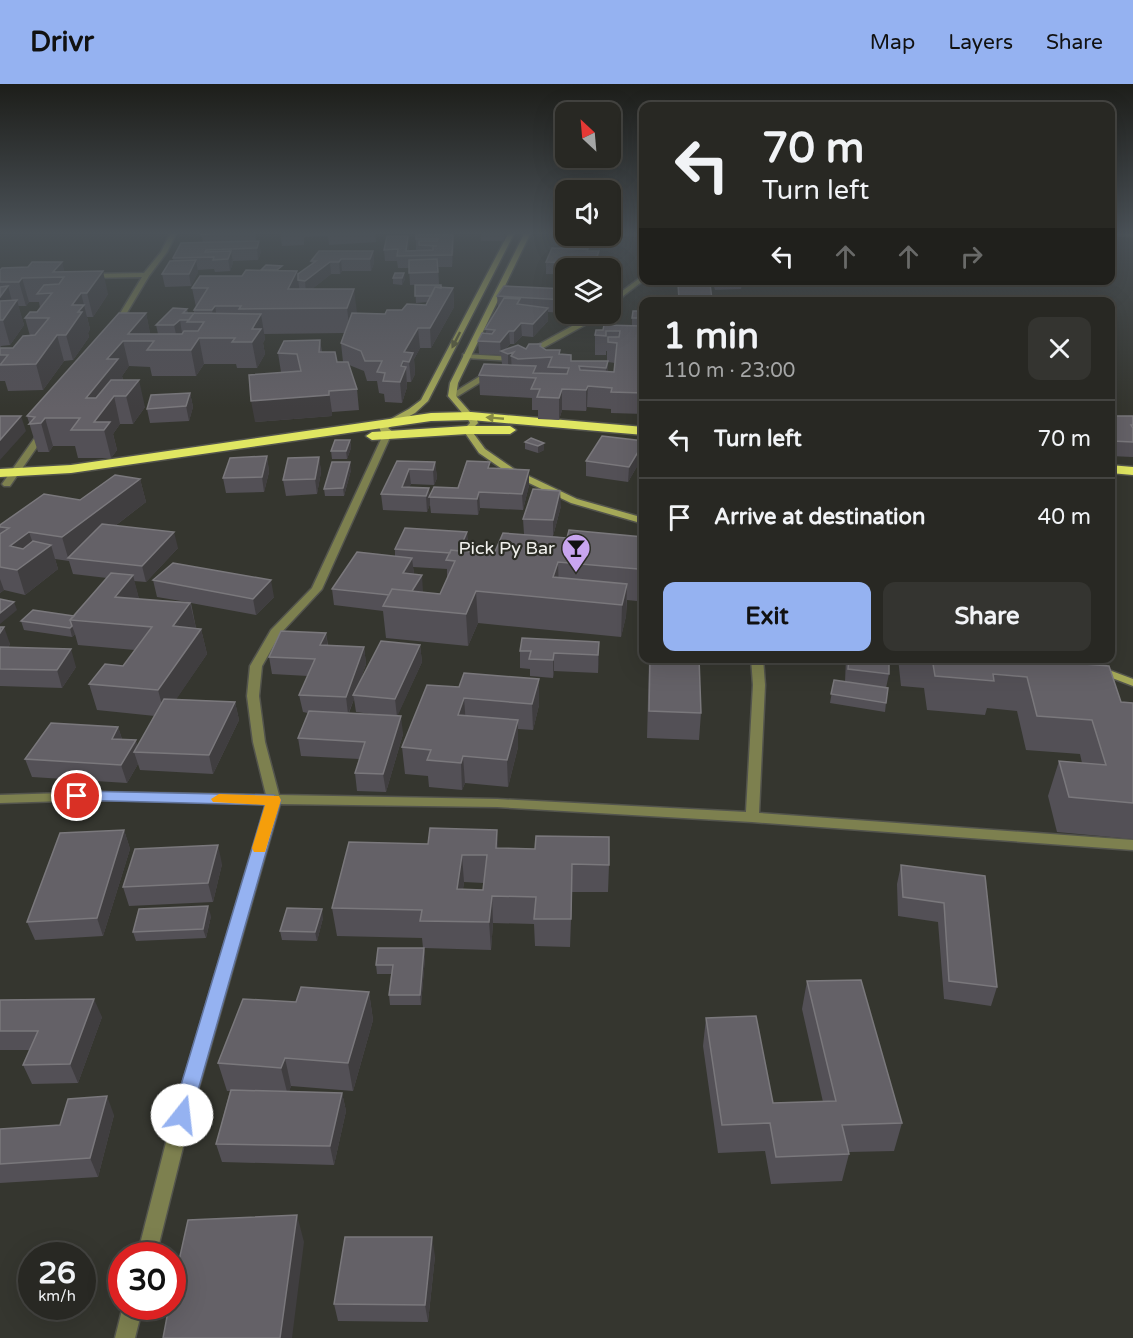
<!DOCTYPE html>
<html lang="en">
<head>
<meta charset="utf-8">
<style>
  body { margin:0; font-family:"Varela Round",sans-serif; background:#343430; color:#f1f3f6; height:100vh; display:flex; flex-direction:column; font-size:22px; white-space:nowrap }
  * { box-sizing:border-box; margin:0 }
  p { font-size:20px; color:#a5a6a6 }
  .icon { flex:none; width:33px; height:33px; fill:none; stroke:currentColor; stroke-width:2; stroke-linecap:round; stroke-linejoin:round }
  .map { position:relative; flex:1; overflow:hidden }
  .sheet { position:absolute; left:639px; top:213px; width:476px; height:366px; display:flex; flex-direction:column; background:#282823; border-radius:12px; box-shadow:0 6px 24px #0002,0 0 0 2px #444441 }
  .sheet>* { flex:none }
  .banner { position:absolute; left:639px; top:18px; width:476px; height:183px; border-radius:12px; box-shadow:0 6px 24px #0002,0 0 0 2px #444441; background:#282823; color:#f1f3f6; overflow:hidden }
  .needle { width:39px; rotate:334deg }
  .buttons { position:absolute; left:555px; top:18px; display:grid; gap:12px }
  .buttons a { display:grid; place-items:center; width:66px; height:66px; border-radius:12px; background:#282823; box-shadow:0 6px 24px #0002,0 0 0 2px #444441; font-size:30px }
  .speed { position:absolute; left:18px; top:1158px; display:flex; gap:12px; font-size:30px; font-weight:700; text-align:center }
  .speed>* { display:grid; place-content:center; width:78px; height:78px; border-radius:50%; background:#282823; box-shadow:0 6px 24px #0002,0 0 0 2px #444441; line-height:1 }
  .speed small { font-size:15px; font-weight:400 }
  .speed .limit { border:9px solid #d22; background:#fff; color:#111 }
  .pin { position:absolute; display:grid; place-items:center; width:51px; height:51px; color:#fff; margin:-26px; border:3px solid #fff; border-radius:50%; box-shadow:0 2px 6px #0007 }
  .me { position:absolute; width:66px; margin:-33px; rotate:16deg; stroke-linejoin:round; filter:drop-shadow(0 0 4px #0008) }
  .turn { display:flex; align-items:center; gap:21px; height:126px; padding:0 24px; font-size:27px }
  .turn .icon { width:78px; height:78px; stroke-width:2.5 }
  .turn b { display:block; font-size:42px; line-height:51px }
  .lanes { display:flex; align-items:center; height:57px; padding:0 24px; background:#0003; justify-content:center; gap:30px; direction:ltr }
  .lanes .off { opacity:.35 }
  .round { display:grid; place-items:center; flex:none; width:63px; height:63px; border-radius:12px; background:#343430 }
  .summary { display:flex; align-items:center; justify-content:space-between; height:102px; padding:0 24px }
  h1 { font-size:36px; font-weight:700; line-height:45px }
  .cta { display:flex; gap:12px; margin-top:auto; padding:12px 24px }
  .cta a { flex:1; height:69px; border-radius:12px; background:#95b2f1; color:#111; font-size:24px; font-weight:700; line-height:69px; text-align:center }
  .cta a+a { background:#343430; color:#f1f3f6 }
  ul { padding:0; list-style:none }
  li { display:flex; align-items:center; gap:18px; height:78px; padding:0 24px; border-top:2px solid #444441 }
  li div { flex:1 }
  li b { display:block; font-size:22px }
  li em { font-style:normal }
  header { display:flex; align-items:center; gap:36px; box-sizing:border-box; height:84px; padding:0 30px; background:#95b2f1; color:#111 }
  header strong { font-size:28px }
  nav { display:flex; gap:33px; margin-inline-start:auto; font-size:21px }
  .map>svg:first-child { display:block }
</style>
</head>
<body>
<header>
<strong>Drivr</strong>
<nav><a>Map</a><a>Layers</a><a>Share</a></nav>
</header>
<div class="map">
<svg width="1133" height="1254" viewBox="0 0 1133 1254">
  <rect width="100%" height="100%" fill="#35362f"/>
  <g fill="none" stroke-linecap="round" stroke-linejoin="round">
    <g stroke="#53544d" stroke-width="3">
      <path id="street" d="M171,148H177L167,168L149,192L119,242H115L113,241L142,193L88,194L85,192L88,190L144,189L161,168Z
        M1110,148H1133V152L1110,151Z
        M644,191V196L610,222V216Z
        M594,230H601L585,241L532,270L525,268Z
        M463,270L514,273L518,275L514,277L466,274H463Z
        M490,286L497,288L455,314L448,312Z
        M41,345L48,347L10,402H4L2,400Z
        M387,348L391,351L322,505L280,550L262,582L259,612L265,658L279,711L497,715L746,728L753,601L751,574H763L765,601L759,729L1133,756V766L752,738L497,723L280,720L191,1031L156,1172H137L173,1031L266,719L97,716L0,719V711L97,708L266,711L253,658L247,612L250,582L271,546L312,504L383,351Z
        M123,1222H143L135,1254H115Z"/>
    </g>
    <g stroke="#53544d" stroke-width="3">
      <path id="secondary" d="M509,148H515L428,317L415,329L388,344L394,349V353L382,350L379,343L380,341L409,325L421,316Z
        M525,148H531L458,299L456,312L477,336L478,339L471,346L485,365L514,385L577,415L644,434V440L571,419L508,389L479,369L463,346L470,339L469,337L448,312L450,299Z
        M1060,574H1077L1133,595V602Z"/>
    </g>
    <g stroke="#53544d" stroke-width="3">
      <path id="highway" d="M471,328L644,343V351L471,336L431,337L71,389L0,393V385L71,381L431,329Z
        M467,342H510L516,346L510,350H467L372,356L366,352L372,348Z
        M1110,381L1133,383V391L1110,389Z"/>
    </g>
    <use href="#street" fill="#7d804f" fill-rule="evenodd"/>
    <use href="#secondary" fill="#a5a958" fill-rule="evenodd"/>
    <use href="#highway" fill="#e0e662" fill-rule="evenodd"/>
  </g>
  <path fill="#535056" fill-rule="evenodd" d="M255,148L256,157L261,168L258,176L233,177V179L230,187L215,188L214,185L197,186L198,188L191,202L165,203L162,190L173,177V174L203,158L201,150Z
    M280,148H375L376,158L329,161L328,152L304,153V161L282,162Z
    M481,148H509L504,157H481Z
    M610,148H638L636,153L618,152L612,162L587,161V153L574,152H610Z
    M453,151L454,162L452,183H438L439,200L410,201L409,184H398L397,177H385L384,166L408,152L409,167H416V155Z
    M373,167L374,179L371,187H342L340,190H331L312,205L357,229L385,230L426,221L428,218L416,219L415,201L453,204L454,223L431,264H420L414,275L415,290L411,298H407V303L402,319L385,318L384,310L379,309L377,297H367L364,287L349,281L357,305L359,326L332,328V332L255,338L281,288L278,269L320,256L322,268L337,278H343L341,259L344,249L264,250L265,255L263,259L265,270L257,284H237L236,280H204L196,292H152L150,283L129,282L122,292L123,296L145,323L133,340H120L113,350L117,366L111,374H78L75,362H53L49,368H38L27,332L146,229L150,250H158L156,241L187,225L188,229H194V226L196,223L192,204L242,192L282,186L297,187L298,190L312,180L311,177Z
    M599,167L598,179L597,184H566V190H546V178Z
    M62,178L64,188L108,210L93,233H87L90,245L88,249L89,253L73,276L64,277L43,306L8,307L5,297H0V264H13L30,252L25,234L37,228L40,224L39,218H29L26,222H18L24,241L10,261L1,262L0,264V186L28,183Z
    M393,194L405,195L402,201L393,200Z
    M680,196H706L712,218H678V200H681Z
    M712,196H741L742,199L741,205L715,206Z
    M566,205V229L548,228V237L533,253L522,252L514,260H510L505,266L526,265L541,260V263L546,266H560V270L571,271V277H607V267H606V271H595V251L603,246L643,242L642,288L644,293V330L611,329V325L587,323L586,327L562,326L559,336L538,335V326H532V314L480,311L479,291L502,280L501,271L479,270L478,257L486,250L485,245L498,224L497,212ZM608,278L615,279L614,288L608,287Z
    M644,227V241H632V234Z
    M190,309L193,323L189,337L150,339L147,325Z
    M1110,332H1133V373L1110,372Z
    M350,356L351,364L347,375H332L331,367Z
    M525,358L544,359V366L538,369L525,365Z
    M267,372L269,388L264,408L226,409L223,394Z
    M643,372L628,398L586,392V377Z
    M319,373L321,388L317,410L286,412L283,396Z
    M397,377L435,378L437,394L434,401L411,400L409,403L429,404L430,420L427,428L383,426L381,410Z
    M490,384L529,401L523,426L480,424L478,431L431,429L429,413L458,404Z
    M351,386L344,412H325L324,405Z
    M140,395L146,418L115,442L178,464L146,498L134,497L139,515L187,518L157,513L153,496L274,513L256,531L191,519L196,544L201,545L207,570L176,615L235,618L239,636L213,690L140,686L138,680L127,699L32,693L25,675L118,643L122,655L138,662L155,632L97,626L89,600L123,582L135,566L78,561L75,550L72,553L24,546L21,537L74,532L107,494L73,490L69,477L55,475L58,485L25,511L4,506L0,509V441L80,416Z
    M561,422L553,452L567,454L643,453L644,504H640L637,517L627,516L626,532L621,553L478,539L468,562L386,554L383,527L334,521L332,505L395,472V465L467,448L468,464L466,468L494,470L524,450L523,435ZM413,483L447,485V494L440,510L423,508L414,490Z
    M0,543L10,560L8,564L76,583L62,604L0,602Z
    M326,549L328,561L364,563L366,580L360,597L420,561L422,578L397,632L403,650L386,708L357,707L355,689L359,675L301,672L298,654L308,629L303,628L299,611L308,592L272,590L269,573ZM354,615L356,628L377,631L349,629Z
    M599,558L598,589L554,587L553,594L530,592V585L520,584V567Z
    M649,574H699L701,629L699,656L647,654Z
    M846,574H889V590L886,604V619L885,628L830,619L834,596L845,598Z
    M898,574H1059L1060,578L1121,618L1133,619V755L1057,748L1048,712L1059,677L1082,679L1080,670L1026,666L1017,627L987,624L985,631L927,626L924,604L901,602Z
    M539,595V621L533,646L518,645V663L508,703L465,699L462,706L429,703L428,692L405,690L402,663L459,603Z
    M124,746L130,765L103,852L35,856L27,838Z
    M349,758L498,764L609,781L608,808H572L570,863L535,862L534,840L493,839L491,866L424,864L425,873L421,921H390L389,911L391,890H377L376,881L423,864L422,854L337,852L332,824ZM464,798L484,799L483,806L463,805Z
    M222,780L213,818L129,822L123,803Z
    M901,781L985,792L997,903L991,922L944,915L938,838L898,832L897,800Z
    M211,832L206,854L136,857L133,848Z
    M323,834L317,857L282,856L280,847Z
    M807,897L902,1039L894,1067L849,1068V1070L842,1097L771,1100L765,1067L718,1069L703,962L706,934L773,1019L823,1018L802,925Z
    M369,908L373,936L353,1007L291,1002L289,1007L342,1009L346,1027L334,1081L222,1078L216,1060L230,1007H227L218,979L296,918Z
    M0,916L102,933L78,999L32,1000L23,981L30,966H0Z
    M114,1031L98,1093L0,1099V1045L60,1041Z
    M435,1172L428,1238L338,1237L334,1220Z"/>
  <path fill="#403e40" d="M503,148H509L504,157Z
    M614,148H618V152L612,162L613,151Z
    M453,151L454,162L452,183V171Z
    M408,152L409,163L408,172L406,167Z
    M259,157L261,168L258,176L257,164Z
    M231,167L233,179L230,187L228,175Z
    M373,167L374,179L371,187L370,175Z
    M599,167L598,179L597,184H596V175Z
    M341,175L342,187L340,190L339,178Z
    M196,176L198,188L191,202L189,190Z
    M62,178L68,201L64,193L53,188Z
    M330,178L331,190L306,210L305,197Z
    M103,187L108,210L93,233L87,209Z
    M297,187L300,210L288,205Z
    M404,189L405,195L402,201V194Z
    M22,194L29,218L26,222L19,198Z
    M8,202L13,221L17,216L24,241L10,261L0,226V213Z
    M453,204L454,223L431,264L430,244Z
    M354,205L357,229L350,249L347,224Z
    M81,209L90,245L88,249L89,253L73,276L66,251L72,221Z
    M215,222L219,246L216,251L212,226Z
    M548,224V237L533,253V240Z
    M146,229L151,253L128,250Z
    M261,230L265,255L263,259L265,270L257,284L252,258V245Z
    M180,236L182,249L177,255L174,241Z
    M521,239L522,252L514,260V247Z
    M418,244L420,264L414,275L415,290L411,298L409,278L404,268Z
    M509,247L510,260L503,268L501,267V271L500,258Z
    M57,251L64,277L43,306L36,280Z
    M199,254L204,280L196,292L191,266Z
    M123,257L129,282L122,292L124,302L114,312L120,340L113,350L117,366L111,374L104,346H96L86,314L107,275Z
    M514,268L511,272L512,289L508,290V270Z
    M403,277L404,288L406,283L407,303L402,319L400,298L401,282Z
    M608,277V298L605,304L606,284Z
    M139,296L145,323L133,340L126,312Z
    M588,302L587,323L586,327V306Z
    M562,305V326L559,336V314Z
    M329,307L332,328V332L255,338L251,317Z
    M190,309L193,323L189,337L186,322Z
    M21,332L26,347L0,376V356Z
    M45,334L53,362L49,368L41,339Z
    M350,356L351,364L347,375L346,367Z
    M644,358L643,372L628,398L629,383Z
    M544,359V366L538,369V362Z
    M267,372L269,388L264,408L262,393Z
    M319,373L321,388L317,410L315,395Z
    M350,378L351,386L344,412L343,404Z
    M435,378L437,394L434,401L433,386Z
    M409,385L411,400L406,411L402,403Z
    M529,386V401L523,426L522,410Z
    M140,395L146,418L73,474H68L69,477L62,453Z
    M429,404L430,420L427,428L426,412Z
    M560,407L561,422L553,452V436Z
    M479,408L480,424L478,431L477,415Z
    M29,448L37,471L51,461L58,485L25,511L10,462Z
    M174,448L178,464L146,498L142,482Z
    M467,448L468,464L459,486L458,470Z
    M643,453L640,504L637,517L638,485Z
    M412,474L414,490L403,489Z
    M558,478L559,510L553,493Z
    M133,491L139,515L115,513Z
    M422,491L423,508L413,525L409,513Z
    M0,495L4,506L0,509Z
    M271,496L274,513L256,531L253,515Z
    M627,500L626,532L621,553L622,521Z
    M476,507L478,539L468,562L466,530Z
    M14,518L17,526L0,540V529Z
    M190,519L196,544L179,568L173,542Z
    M72,542L75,550L72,553L70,544Z
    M4,543L10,560L0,575V549Z
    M201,545L207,570L165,632L158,606Z
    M326,549L328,566L320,561Z
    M599,558V575L598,589V571Z
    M420,561L422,578L397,633L395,615Z
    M364,563L366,580L355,611H353L354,615L348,630L346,613Z
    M71,565L76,583L62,604L57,586Z
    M554,569V587L553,594V576Z
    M539,595V621L533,646L532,620Z
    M464,614L466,641L458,631Z
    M235,618L239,636L213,690L209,671Z
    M401,632L403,650L386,708L383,690Z
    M518,636V663L508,703L507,676Z
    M118,643L124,661L112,655Z
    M136,656L139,668H134L138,680L127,699L121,681Z
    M463,672L465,699L462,706L461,679Z
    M124,746L130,765L103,852L97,834Z
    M497,746L499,773L496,764Z
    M218,761L222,780L213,818L208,799Z
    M462,771L464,798L459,833L457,805Z
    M492,812L493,839L491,866L489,838Z
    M208,822L211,832L206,854L203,845Z
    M322,825L323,834L317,857L315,848Z
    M424,864L425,873L421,921L420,911Z
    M369,908L373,936L353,1007L348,979Z
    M94,915L102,933L78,999L70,980Z
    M285,974L291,1002L288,1012L281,984Z
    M342,1009L346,1027L334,1081L330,1062Z
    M107,1012L114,1031L98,1093L90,1074Z
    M297,1131L304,1158L292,1254H280Z
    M432,1153L435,1172L428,1238L425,1221Z"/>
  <path fill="#646167" stroke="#7a787c" stroke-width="1.5" fill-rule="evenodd" d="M202,148H254L201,150Z
    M416,151H453L452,171L397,172L398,165L384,166L387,152H408L406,167L433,166V162H437L419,161V157H437L438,155H416Z
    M259,157L257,164L206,166L205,168L231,167L228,175L213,176L214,173L173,174L181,159Z
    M552,164L588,165L587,167H599L596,175H577L576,179L546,178Z
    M319,167H373L370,175H341L339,178H330L305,197L298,196V190L316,177H311Z
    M437,175L438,188L409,189V176Z
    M196,176L189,190H162L170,177Z
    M32,178H62L53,188L103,187L87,209H81L72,221H84L78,228H82L66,251H57L36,280L0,281L8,271H0V264H13L23,252L35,251L49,234H25L30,228H37L52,209L37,210L44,201L59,200L64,193L22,194L19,198H0V186L2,184L28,183Z
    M266,181L282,182L277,186H261Z
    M246,186L297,187L288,205H354L347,224L239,225L241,222H215L212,226H194L208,204H192L200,192H242Z
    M395,189H404L402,194H393Z
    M681,196H706V200H681Z
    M715,196H741L742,199H716Z
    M678,200H710L712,215H679Z
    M415,201H441V204L435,203L431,212H415Z
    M8,202L0,213V203Z
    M504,202L566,205V216L497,212Z
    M435,203L453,204L430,244H418L404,268L413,269L409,278L403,277L401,282L406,283L400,298L383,297L385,289L377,288L382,277H365L361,267L341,259L352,229L385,230L387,226H402L407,220L426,221Z
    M504,214L520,215L517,220L548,224L533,240L521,239L514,247H509L500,258L478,257L482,249L492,250L495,246L485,245Z
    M17,216L3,236H0V217Z
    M173,224L187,225L183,229H194L189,236H180L174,241H156Z
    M633,227H644V234H632Z
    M119,229H146L128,250H182L184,247H198L204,238H187L194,229L261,230L252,245H261L252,258H232L235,254H199L191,266H147L154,257H123L107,275H118L86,314H96L111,296H139L126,312H114L94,338H110L104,346H71L80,334H45L41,339L29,340L35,333L27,332Z
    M604,241L643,242L642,288L644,293V309L611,308L612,304L588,302L586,306L562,305L559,314L537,313L540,305H531L536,294L479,291L484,280L536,282L533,289L567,290L569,284L548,283L552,273L518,275L511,272L514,268L508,270L501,267L518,261L526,265L529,260H541L540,262L546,266H560L559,270L571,271V277H608L606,284L579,282L580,286L614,288L617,259L608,258V253H619L620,247H606V252L595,251L596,246H603Z
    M320,256L319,268H335L337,278H348L357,305L329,307V311L251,317L249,291L301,287L297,270L278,269L284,257Z
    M190,309L186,322L147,325L151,311Z
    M0,332H21L0,356Z
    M1110,332H1133V341H1131L1133,344V358L1111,357L1110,356V348H1111L1110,347Z
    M602,352L644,357V358L629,383L586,377Z
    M531,354L544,359L538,362L525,358Z
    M335,356H350L346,367H331Z
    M267,372L262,393L223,394L230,374Z
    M319,373L315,395L283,396L288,374Z
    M397,377L435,378L433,386L409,385L402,403L429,404L426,412L381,410Z
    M467,377L490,378L488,384L529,386L522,410L479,408L477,415L429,413L434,403L458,404Z
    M332,378H350L343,404L324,405Z
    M115,391L140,395L62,453L29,448L10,462L23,465L33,457L51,461L17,486L0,483V450L9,444L0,443V441L44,410L80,416Z
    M533,405L560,407L553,436L523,435Z
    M102,440L174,448L142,482L68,474Z
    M405,444L467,448L459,467L451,466L450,469L395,465Z
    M569,446L643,453L642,458H644V472H642L638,485L558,478L553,493L627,500L622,521L476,507L466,530L383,522L392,505L440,510L455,477L446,476L451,466L494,470L503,449L567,454Z
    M357,468L412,474L403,489L422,491L412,507L392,505L389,511L332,505Z
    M173,479L271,496L253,515L153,496Z
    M111,489L133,491L115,513L190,519L173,542L201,545L158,606L89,600L105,580L123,582L152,543L70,536Z
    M0,515L14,518L0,529Z
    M33,526L74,532L70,536L72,542L70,544L21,537Z
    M0,543H4L0,549Z
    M281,547L326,549L320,561L364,563L346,613L299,611L315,575L269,573Z
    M522,554L599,558L598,571L554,569L553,576L529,575L531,567H520Z
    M381,557L420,561L395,615L353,611Z
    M0,563L71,565L57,586L0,585Z
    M650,574H699L701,629L649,627Z
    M849,574H889V590L848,585Z
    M932,574H1059L1060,578L1109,582L1121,618L1133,619V719L1069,713L1059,677L1106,681L1092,636L1037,632L1027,593L993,590L994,597L935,592Z
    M464,589L539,595L532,620L464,614L458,631L518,636L507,676L463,672L461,679L427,676L431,666L402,663L427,601L459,603Z
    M834,596L888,604L886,619L831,610Z
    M164,615L235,618L209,671L134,668Z
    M309,627L401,632L383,690L355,689L365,658L298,654Z
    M51,639L118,643L112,655L136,656L121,681L25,675Z
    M430,744L497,746L496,764L535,765L536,752L609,753V781L572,780L571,835H534L536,813L492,812L489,838L420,837L422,826L332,824L349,758L428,760ZM462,771H487L483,806L457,805Z
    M124,746L97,834L27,838L60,749Z
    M218,761L208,799L123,803L135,765Z
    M901,781L985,792L997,903L949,897L944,819L903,813Z
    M208,822L203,845L133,848L139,825Z
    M287,824L322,825L315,848L280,847Z
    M378,864H424L420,911H389L393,881H376Z
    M861,896L902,1039L842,1041L849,1070L776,1073L770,1039L722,1041L706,934L756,932L773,1019L836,1017L807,897Z
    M301,903L369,908L348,979L285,974L281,984L218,979L243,915L296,918Z
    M94,915L70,980L23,981L38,947H0V916Z
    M231,1006L342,1009L330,1062L216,1060Z
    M107,1012L90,1074L0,1080V1045L60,1041L68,1015Z
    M297,1131L280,1254H163L169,1222H172V1208L188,1136Z
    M345,1153H432L425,1221L334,1220Z"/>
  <defs><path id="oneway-solid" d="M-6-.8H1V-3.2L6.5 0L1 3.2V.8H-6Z" transform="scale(1.5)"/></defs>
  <use fill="#5c5e39" href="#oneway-solid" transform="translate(456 256) rotate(117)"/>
  <use fill="#868944" href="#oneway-solid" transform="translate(495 334) rotate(-175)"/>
  <linearGradient id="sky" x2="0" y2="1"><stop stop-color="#1d1e1a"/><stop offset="0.46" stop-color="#4b5258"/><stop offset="1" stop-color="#4b5258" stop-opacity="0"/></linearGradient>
  <rect width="1133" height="324" fill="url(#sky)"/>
  <path fill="#95b2f1" stroke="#61749d" stroke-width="1.5" d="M77,707L274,711L281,716L191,1031L188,1037L182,1040L175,1037L172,1031L265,721L72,716L70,712Z"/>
  <path fill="#f59e0b" d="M219,710L279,712L281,716L265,768H254L252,764L265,721L213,718L211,715Z"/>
  <defs>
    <g id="bar-pin" transform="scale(1.5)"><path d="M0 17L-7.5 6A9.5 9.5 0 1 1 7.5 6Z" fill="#c8a5ef" stroke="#2b2c25"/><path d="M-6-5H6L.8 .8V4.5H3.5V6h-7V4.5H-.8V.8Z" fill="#111"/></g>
  </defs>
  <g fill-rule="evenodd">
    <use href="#bar-pin" x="576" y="464"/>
  </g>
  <g text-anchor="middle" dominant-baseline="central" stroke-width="4.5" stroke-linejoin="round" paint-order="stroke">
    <g font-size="18" fill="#f1f1ed" stroke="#2b2c25" text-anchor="end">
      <text x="555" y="464">Pick Py Bar</text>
    </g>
  </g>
</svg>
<div class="buttons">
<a><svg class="needle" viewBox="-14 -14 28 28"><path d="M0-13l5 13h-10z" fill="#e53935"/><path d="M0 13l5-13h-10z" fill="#a5a6a6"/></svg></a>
<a><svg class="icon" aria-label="sound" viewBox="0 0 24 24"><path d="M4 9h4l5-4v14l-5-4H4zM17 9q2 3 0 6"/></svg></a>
<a><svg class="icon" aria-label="layers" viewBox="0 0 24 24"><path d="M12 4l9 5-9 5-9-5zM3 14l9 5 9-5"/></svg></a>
</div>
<div class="speed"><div>26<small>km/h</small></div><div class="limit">30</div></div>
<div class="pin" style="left:77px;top:712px;background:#d93025"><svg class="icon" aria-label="arrive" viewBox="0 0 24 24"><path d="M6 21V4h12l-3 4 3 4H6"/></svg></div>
<svg class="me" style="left:182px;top:1031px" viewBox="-20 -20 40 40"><circle r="19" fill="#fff"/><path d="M0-13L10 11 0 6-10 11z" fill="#95b2f1"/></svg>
<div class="banner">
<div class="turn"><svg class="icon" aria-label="left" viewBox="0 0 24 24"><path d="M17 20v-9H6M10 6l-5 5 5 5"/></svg><div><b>70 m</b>Turn left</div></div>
<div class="lanes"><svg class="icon" aria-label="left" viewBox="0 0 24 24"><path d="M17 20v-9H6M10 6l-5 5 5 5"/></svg><svg class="icon off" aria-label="ahead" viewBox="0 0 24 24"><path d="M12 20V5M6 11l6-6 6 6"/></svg><svg class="icon off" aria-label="ahead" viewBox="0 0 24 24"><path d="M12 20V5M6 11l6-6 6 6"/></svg><svg class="icon off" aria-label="right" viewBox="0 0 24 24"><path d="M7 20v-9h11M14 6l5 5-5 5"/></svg></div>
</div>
<section class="sheet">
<div class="summary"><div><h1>1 min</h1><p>110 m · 23:00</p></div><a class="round"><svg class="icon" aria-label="close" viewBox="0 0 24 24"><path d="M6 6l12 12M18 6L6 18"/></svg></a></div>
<ul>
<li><svg class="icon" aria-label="left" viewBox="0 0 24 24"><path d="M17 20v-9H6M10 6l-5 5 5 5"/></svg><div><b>Turn left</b></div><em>70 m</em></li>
<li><svg class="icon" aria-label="arrive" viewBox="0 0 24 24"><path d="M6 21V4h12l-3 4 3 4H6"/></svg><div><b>Arrive at destination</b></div><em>40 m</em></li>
</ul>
<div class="cta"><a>Exit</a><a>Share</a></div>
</section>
</div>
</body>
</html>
